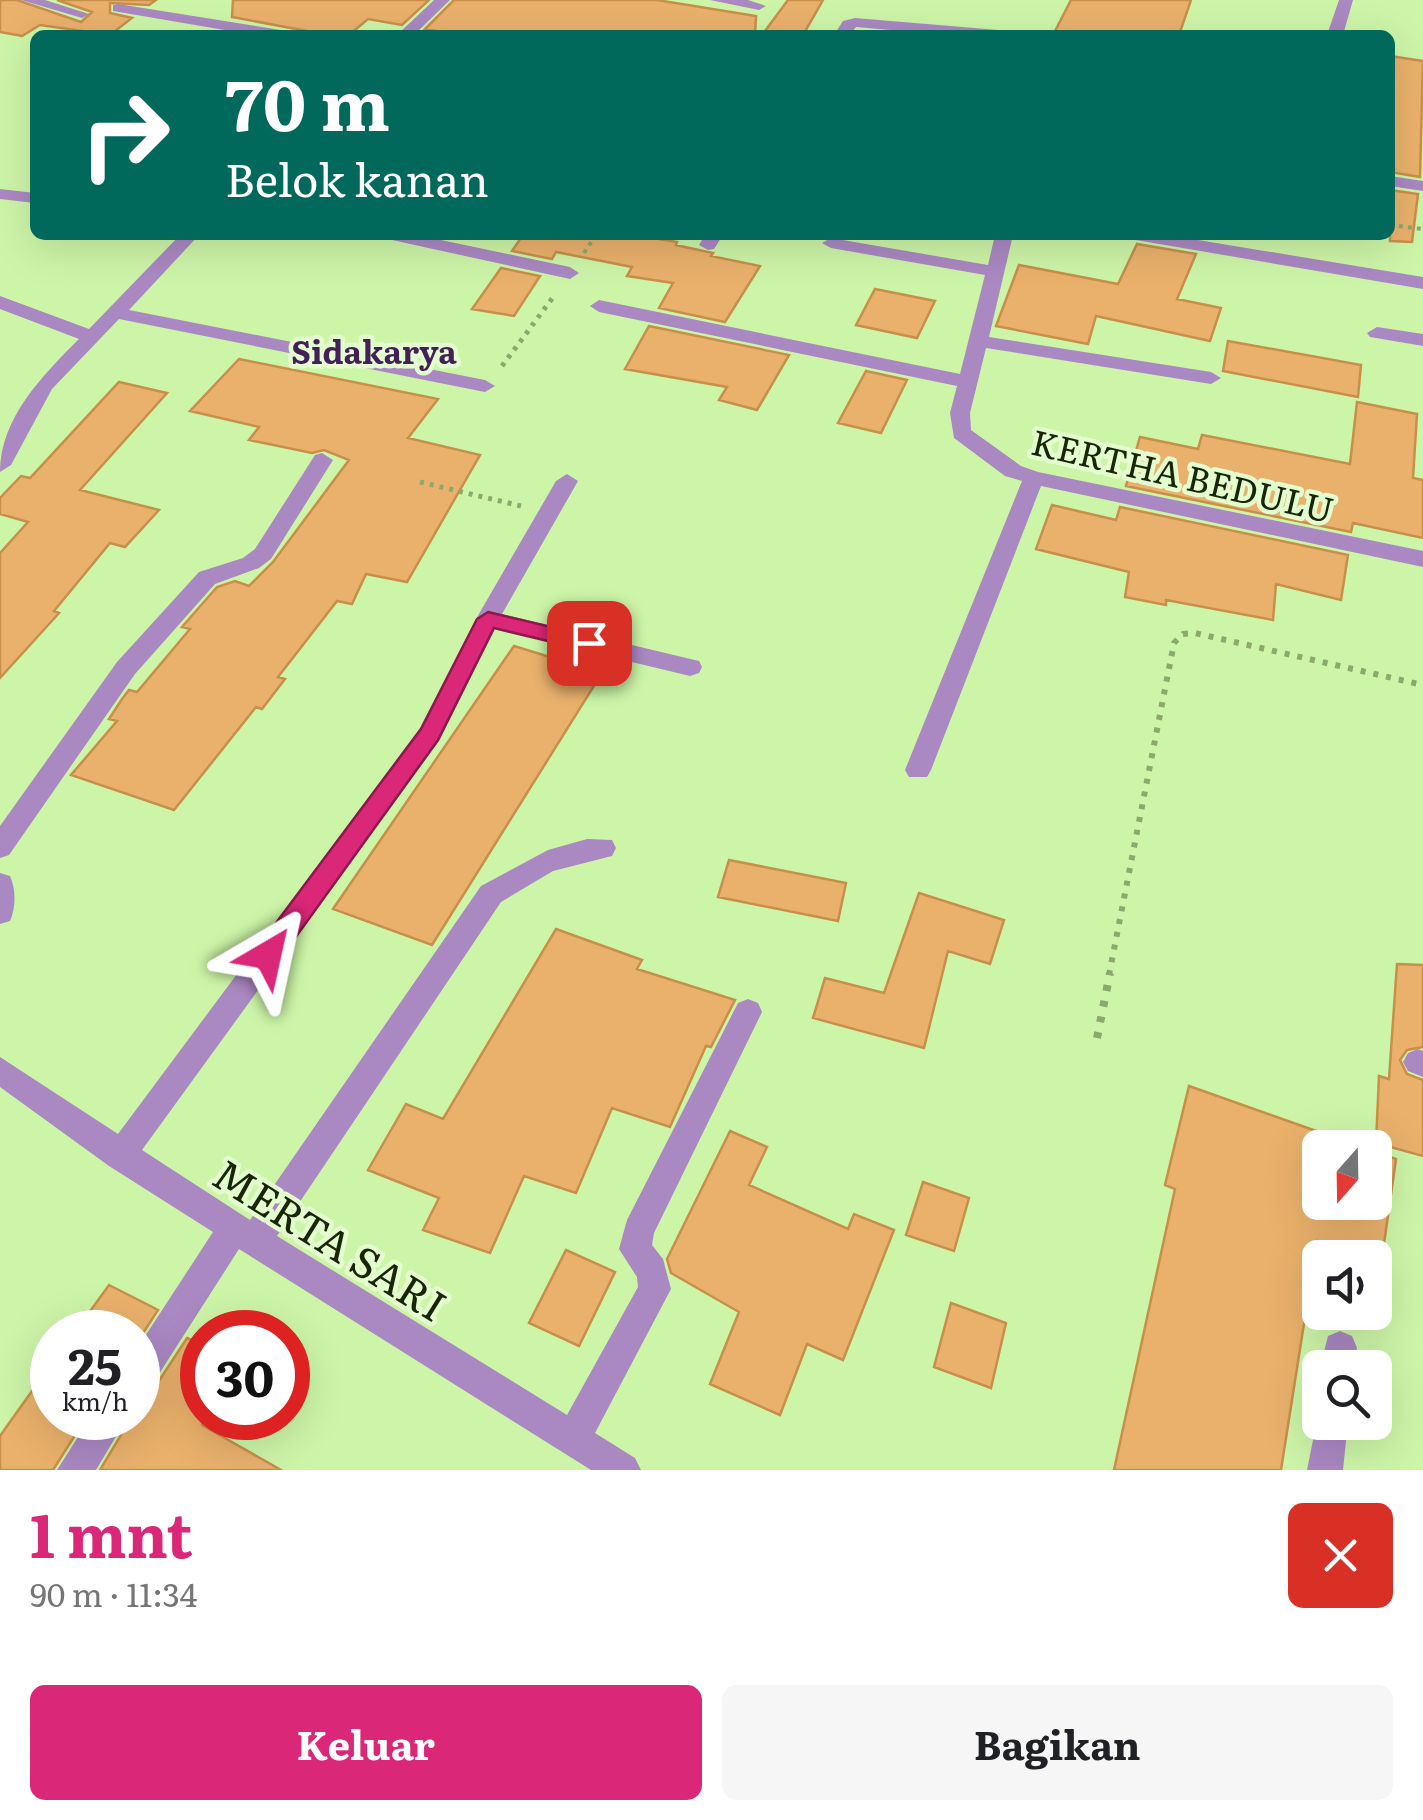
<!DOCTYPE html>
<html lang="id">
<head>
<meta charset="utf-8">
<style>
  body { margin:0; font-family:Literata,serif; background:#f6f6f6; color:#202124; height:100vh; display:flex; flex-direction:column; font-size:38px; white-space:nowrap }
  * { box-sizing:border-box; margin:0 }
  p { font-size:32px; color:#757577 }
  .icon { flex:none; width:55px; height:55px; fill:none; stroke:currentColor; stroke-width:2; stroke-linecap:round; stroke-linejoin:round }
  .map { position:relative; height:1470px; overflow:hidden }
  .drawer { display:flex; flex-direction:column; background:#fff; flex:1 }
  .drawer>* { flex:none }
  .hud { position:absolute; left:30px; top:30px; width:1365px; height:210px; border-radius:15px; box-shadow:0 10px 40px #0002; background:#00695c; color:#fff; overflow:hidden }
  .needle { width:65px; rotate:200deg }
  .fabs { position:absolute; left:1302px; top:1130px; display:grid; gap:20px }
  .fabs a { display:grid; place-items:center; width:90px; height:90px; border-radius:15px; background:#fff; box-shadow:0 10px 40px #0002; font-size:50px }
  .speed { position:absolute; left:30px; top:1310px; display:flex; gap:20px; font-size:50px; font-weight:700; text-align:center }
  .speed>* { display:grid; place-content:center; width:130px; height:130px; border-radius:50%; background:#fff; box-shadow:0 10px 40px #0002; line-height:1 }
  .speed small { font-size:25px; font-weight:400 }
  .speed .limit { border:15px solid #d22; background:#fff; color:#111 }
  .pin { position:absolute; display:grid; place-items:center; width:85px; height:85px; color:#fff; margin:-42px; border-radius:20px; box-shadow:0 5px 15px #0006 }
  .me { position:absolute; width:110px; margin:-55px; rotate:36deg; stroke-linejoin:round; filter:drop-shadow(0 0 8px #0008) }
  .turn { display:flex; align-items:center; gap:35px; height:210px; padding:0 30px; font-size:45px }
  .turn .icon { width:130px; height:130px; stroke-width:2.5 }
  .turn b { display:block; font-size:70px; line-height:85px }
  .round { display:grid; place-items:center; flex:none; width:105px; height:105px; border-radius:15px; background:#f6f6f6 }
  .overview { display:flex; align-items:center; justify-content:space-between; height:170px; padding:0 30px }
  h1 { font-size:60px; font-weight:700; line-height:75px; color:#db2777 }
  .cta { display:flex; gap:20px; margin-top:auto; padding:20px 30px }
  .cta a { flex:1; height:115px; border-radius:15px; background:#db2777; color:#fff; font-size:40px; font-weight:700; line-height:115px; text-align:center }
  .cta a+a { background:#f6f6f6; color:#202124 }
  .map>svg:first-child { display:block }
</style>
</head>
<body>
<div class="map">
<svg width="1423" height="1470" viewBox="0 0 1423 1470">
  <rect width="100%" height="100%" fill="#cdf5a8"/>
  <path fill="#eab16c" stroke="#c7904a" stroke-width="2.5" d="M0,0H17L81,22L92,12L57,0H156L149,5L110,3V13L132,18L110,35L40,25L22,36L0,32Z
    M233,0H429L402,25L368,19L349,35H328L232,17Z
    M454,0H657L756,16L755,35H459L425,29Z
    M788,0H823L803,35H762Z
    M1071,0H1191L1179,35H1053Z
    M1390,56L1423,61L1420,177L1390,172Z
    M1390,190L1418,194L1412,242L1390,241Z
    M523,235H635L677,242L676,245L713,253L711,256L760,266L725,322L659,308L673,283L627,276L632,267L556,252L552,259L512,251Z
    M1137,244L1196,254L1177,299L1221,308L1210,341L1096,316L1088,344L996,326L1019,265L1118,284Z
    M501,268L540,276L514,316L472,309Z
    M875,289L935,301L917,338L856,325Z
    M649,326L789,355L757,410L719,400L727,387L625,369Z
    M1228,341L1361,365L1358,397L1223,371Z
    M239,359L438,399L408,438L480,455L407,582L366,574L352,604L337,601L278,677L285,679L262,709L256,707L174,810L71,775L117,721L109,719L122,699L129,690L137,692L190,629L182,627L217,587L235,581L249,586L273,562L349,460L324,450L312,453L249,440L259,427L190,411Z
    M866,371L907,380L881,433L838,423Z
    M119,382L167,393L80,490L159,510L125,547L110,543L54,611L59,613L0,678V553L28,522L0,514V498L21,476L30,478Z
    M1357,402L1417,414L1413,478L1423,480V538L1353,523L1351,532L1126,486L1140,437L1198,449L1202,435L1350,464Z
    M1052,505L1116,520L1120,507L1348,555L1341,600L1276,584L1273,620L1166,600V605L1125,597L1129,572L1036,549Z
    M514,646L602,673L432,945L333,909Z
    M729,860L846,883L838,921L718,897Z
    M919,893L1004,920L990,964L948,951L924,1048L813,1018L825,978L884,993Z
    M556,929L642,960L637,969L735,1000L711,1047L706,1046L670,1127L612,1108L576,1193L524,1176L490,1253L423,1230L439,1198L368,1170L406,1104L443,1119Z
    M1397,964L1423,965V1047L1407,1050L1400,1060L1407,1074L1423,1080V1156L1376,1143L1379,1076L1389,1079Z
    M1189,1086L1364,1148H1320V1202H1375V1151L1396,1159L1381,1265L1375,1262V1258H1362L1317,1241L1281,1470H1114L1175,1189L1165,1185Z
    M730,1131L767,1147L749,1185L848,1229L854,1214L894,1230L843,1360L807,1344L780,1415L710,1384L739,1312L671,1273L667,1259Z
    M923,1182L969,1198L954,1251L906,1235Z
    M566,1250L615,1272L579,1346L529,1323Z
    M109,1285L158,1310L138,1341V1332H75Z
    M951,1303L1006,1323L991,1388L934,1367Z
    M187,1338L202,1345V1425L281,1470H100L131,1418H138V1397L153,1390Z
    M52,1363V1418H86L53,1470H0V1436Z"/>
  <g fill="none" stroke-linecap="round" stroke-linejoin="round">
    <path stroke="#8ba96d" stroke-width="4" stroke-dasharray="4 5" stroke-linecap="butt" d="M1390,225L1423,229
      M584,253L596,235"/>
    <path stroke="#8ba96d" stroke-width="5" stroke-dasharray="4 6" stroke-linecap="butt" d="M502,366L554,296
      M420,482L521,506"/>
    <path stroke="#8ba96d" stroke-width="6" stroke-dasharray="5 8" stroke-linecap="butt" d="M1109,975L1174,643L1183,634L1195,633L1423,685"/>
    <path stroke="#8ba96d" stroke-width="8" stroke-dasharray="6 10" stroke-linecap="butt" d="M1097,1038L1110,973"/>
    <path fill="#aa88c2" fill-rule="evenodd" d="M21,0H45L89,14L82,18Z
      M434,0H450L414,35H397Z
      M710,0H748L766,6L759,10Z
      M1339,0H1353L1343,35H1327Z
      M118,4L281,30L289,35H254L113,11V5Z
      M855,18L998,30L1006,35H948L856,27L850,35H834L843,21Z
      M1390,176L1423,181V191L1390,186Z
      M0,189L35,193V203L0,199Z
      M180,235H199L129,310L485,380L495,386L485,392L119,319L52,389L11,465L0,472C0,418 43,375 79,339L0,309V296L89,329Z
      M383,235H417L570,267L579,273L570,279L392,240Z
      M705,235H723L714,249L708,250L699,245Z
      M995,235H1013L989,337L1211,372L1221,378L1211,384L986,348L970,413L971,430L1021,466L1038,472L1423,551V567L1041,486L931,770L927,777H909L905,770L1022,481L1005,476L954,438L950,413L957,386L599,312L590,306L599,300L960,374L985,275L831,248L822,243L831,238L988,265Z
      M1127,235H1168L1423,277V289L1136,240Z
      M1377,327L1423,334V346L1370,337L1367,333Z
      M322,453L333,460L271,559L259,568L215,584L135,674L9,855L0,858V826L117,662L199,572L243,558L255,549L315,455Z
      M567,474L578,481L502,614L699,661L702,667L699,673L690,676L495,629L439,741L142,1150L250,1220L481,886L548,850L587,839L612,840L616,848L612,856L553,871L501,902L277,1236L567,1415L638,1287L637,1277L619,1249L627,1220L738,1003L748,999L758,1003L762,1012L654,1233L652,1245L663,1259L671,1289L595,1433L635,1458L641,1470H591L239,1249L150,1388L138,1393V1347L213,1232L109,1166L0,1087V1057L118,1134L420,728L476,619L556,481Z
      M0,873L10,876C16,889 16,908 10,921L0,924Z
      M1418,1049L1423,1051V1077L1408,1071L1403,1062L1408,1053Z
      M1340,1331L1352,1336L1357,1348L1354,1368H1320L1328,1336Z
      M1319,1410L1320,1422H1348L1343,1470H1307Z
      M90,1418H127L96,1470H57Z"/>
  </g>
  <path fill="#db2777" stroke="#8e194d" stroke-width="2.5" d="M488,612L589,636L600,643L589,651L494,628L438,740L277,963L268,966L258,963L255,955L258,947L421,729L477,619Z"/>
  <g text-anchor="middle" dominant-baseline="central" stroke-width="9" stroke-linejoin="round" paint-order="stroke">
    <g font-size="32" font-weight="bold" fill="#432058" stroke="#e4fdcf">
      <text x="374" y="350">Sidakarya</text>
    </g>
    <g font-size="35" fill="#182607" stroke="#e4fdcf">
      <text transform="translate(1183 474) rotate(13)">KERTHA BEDULU</text>
    </g>
    <g font-size="42" fill="#182607" stroke="#e4fdcf">
      <text transform="translate(331 1238) rotate(32)">MERTA SARI</text>
    </g>
  </g>
</svg>
<div class="fabs">
<a><svg class="needle" viewBox="-14 -14 28 28"><path d="M0-13l5 13h-10z" fill="#e53935"/><path d="M0 13l5-13h-10z" fill="#757577"/></svg></a>
<a><svg class="icon" aria-label="sound" viewBox="0 0 24 24"><path d="M4 9h4l5-4v14l-5-4H4zM17 9q2 3 0 6"/></svg></a>
<a><svg class="icon" aria-label="search" viewBox="0 0 24 24"><circle cx="10" cy="10" r="6"/><path d="M15 15l6 6"/></svg></a>
</div>
<div class="speed"><div>25<small>km/h</small></div><div class="limit">30</div></div>
<div class="pin" style="left:589px;top:643px;background:#d93025"><svg class="icon" aria-label="arrive" viewBox="0 0 24 24"><path d="M6 21V4h12l-3 4 3 4H6"/></svg></div>
<svg class="me" style="left:268px;top:955px" viewBox="-20 -20 40 40"><path d="M0-17L14 15 0 8-14 15z" fill="#db2777" stroke="#fff" stroke-width="4"/></svg>
<div class="hud">
<div class="turn"><svg class="icon" aria-label="right" viewBox="0 0 24 24"><path d="M7 20v-9h11M14 6l5 5-5 5"/></svg><div><b>70 m</b>Belok kanan</div></div>
</div>
</div>
<section class="drawer">
<div class="overview"><div><h1>1 mnt</h1><p>90 m · 11:34</p></div><a class="round" style="background:#d93025;color:#fff"><svg class="icon" aria-label="close" viewBox="0 0 24 24"><path d="M6 6l12 12M18 6L6 18"/></svg></a></div>
<div class="cta"><a>Keluar</a><a>Bagikan</a></div>
</section>
</body>
</html>
